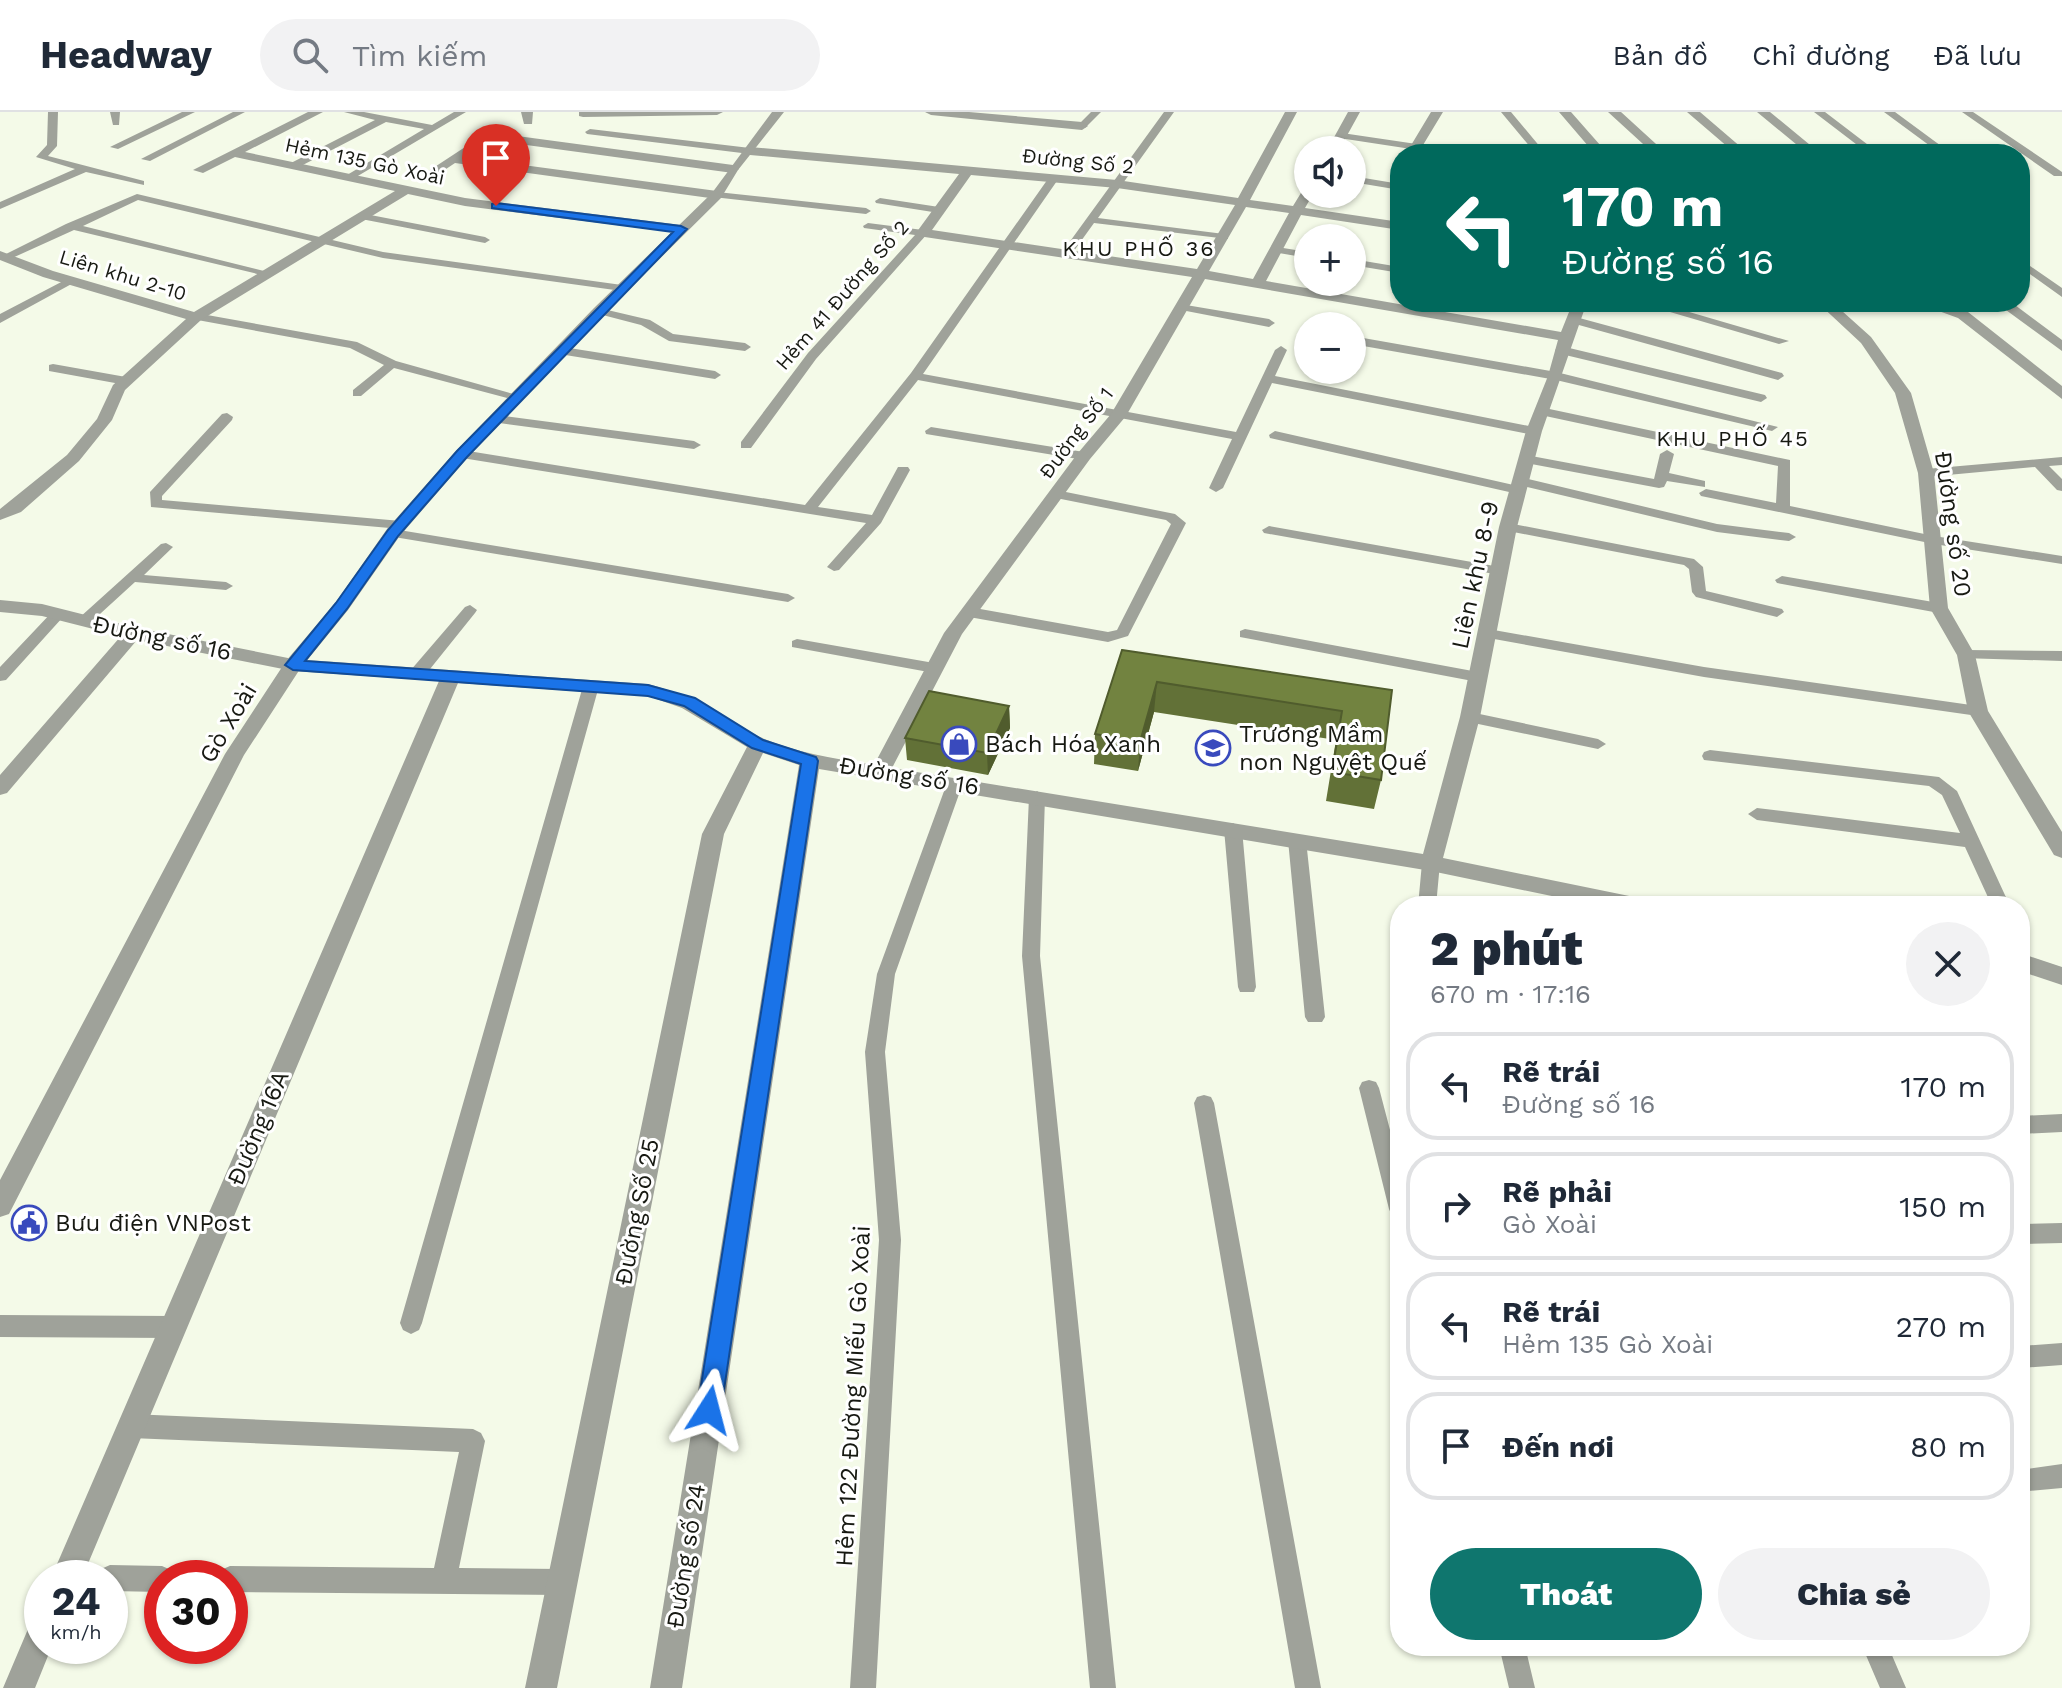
<!DOCTYPE html>
<html lang="vi">
<head>
<meta charset="utf-8">
<style>
  body { margin:0; font-family:"Work Sans",sans-serif; background:#f2f2f3; color:#1f2937; height:100vh; display:flex; flex-direction:column; font-size:30px; white-space:nowrap }
  * { box-sizing:border-box; margin:0 }
  p { font-size:26px; color:#747a83 }
  .icon { flex:none; width:44px; height:44px; fill:none; stroke:currentColor; stroke-width:2; stroke-linecap:round; stroke-linejoin:round }
  .map { position:relative; flex:1; overflow:hidden }
  .sheet { position:absolute; left:1390px; top:784px; width:640px; height:760px; display:flex; flex-direction:column; background:#fff; border-radius:32px; box-shadow:0 2px 6px #0004 }
  .sheet>* { flex:none }
  .hud { position:absolute; left:1390px; top:32px; width:640px; height:168px; border-radius:32px; box-shadow:0 2px 6px #0004; background:#00695c; color:#fff; overflow:hidden }
  .fabs { position:absolute; left:1294px; top:24px; display:grid; gap:16px }
  .fabs a { display:grid; place-items:center; width:72px; height:72px; border-radius:50%; background:#fff; box-shadow:0 2px 6px #0004; font-size:40px }
  .speed { position:absolute; left:24px; top:1448px; display:flex; gap:16px; font-size:40px; font-weight:700; text-align:center }
  .speed>* { display:grid; place-content:center; width:104px; height:104px; border-radius:50%; background:#fff; box-shadow:0 2px 6px #0004; line-height:1 }
  .speed small { font-size:20px; font-weight:400 }
  .speed .limit { border:12px solid #d22; background:#fff; color:#111 }
  .pin { position:absolute; display:grid; place-items:center; width:68px; height:68px; color:#fff; margin:-82px -34px; border-radius:50% 50% 50% 0; rotate:-45deg; box-shadow:0 0 8px #0007 }
  .pin .icon { rotate:45deg }
  .me { position:absolute; width:88px; margin:-44px; rotate:9deg; stroke-linejoin:round; filter:drop-shadow(0 0 6px #0008) }
  .turn { display:flex; align-items:center; gap:28px; height:168px; padding:0 40px; font-size:36px }
  .turn .icon { width:104px; height:104px; stroke-width:2.5 }
  .turn b { display:block; font-size:56px; line-height:68px }
  .round { display:grid; place-items:center; flex:none; width:84px; height:84px; border-radius:42px; background:#f2f2f3 }
  .head { display:flex; align-items:center; justify-content:space-between; height:136px; padding:0 40px }
  h1 { font-size:48px; font-weight:800; line-height:60px }
  .button { display:flex; gap:16px; margin-top:auto; padding:16px 40px }
  .button a { flex:1; height:92px; border-radius:48px; background:#0f766e; color:#fff; font-size:32px; font-weight:800; line-height:92px; text-align:center }
  .button a+a { background:#f2f2f3; color:#1f2937 }
  ul { padding:0; list-style:none }
  li { display:flex; align-items:center; gap:24px; height:108px; margin:0 16px 12px; padding:0 24px; border:4px solid #e0e1e3; border-radius:32px }
  li div { flex:1 }
  li b { display:block; font-size:30px }
  li em { font-style:normal }
  header { display:flex; align-items:center; gap:48px; box-sizing:border-box; height:112px; padding:0 40px; background:#fff; border-bottom:2px solid #e0e1e3 }
  header strong { font-size:38px }
  nav { display:flex; gap:44px; margin-inline-start:auto; font-size:28px }
  .search { width:560px; height:72px; background:#f2f2f3; display:flex; align-items:center; gap:20px; box-sizing:border-box; padding:0 28px; border-radius:44px; color:#747a83; font-size:30px }
  .map>svg:first-child { display:block }
</style>
</head>
<body>
<header>
<strong>Headway</strong>
<div class="search"><svg class="icon" aria-label="search" viewBox="0 0 24 24"><circle cx="10" cy="10" r="6"/><path d="M15 15l6 6"/></svg>Tìm kiếm</div>
<nav><a>Bản đồ</a><a>Chỉ đường</a><a>Đã lưu</a></nav>
</header>
<div class="map">
<svg width="2062" height="1576" viewBox="0 0 2062 1576">
  <rect width="100%" height="100%" fill="#f4fae8"/>
  <g fill="none" stroke-linecap="round" stroke-linejoin="round">
    <path fill="#9fa29a" fill-rule="evenodd" d="M48,0H58L57,34L48,44L144,69V73L86,60L0,97V90L75,57L36,45L47,33Z
      M110,0H120L119,13H113Z
      M182,0H195L118,37L110,35Z
      M233,0H245L150,49L141,47Z
      M344,0H364L432,13L454,0H466L351,68L342,66L424,17L386,10L297,56H289V52L375,8Z
      M1091,0H1101L1085,16H1079V12Z
      M1164,0H1174L1098,106L1224,122L1228,123V127L1094,111L1071,143H1063V139Z
      M1501,0H1511L1546,42H1536Z
      M1814,0H1825L1880,42H1869Z
      M1884,0H1895L1952,42H1941Z
      M1962,0H1973L2062,60V64H2054Z
      M590,17L750,36L755,39L750,42L587,22L585,20Z
      M1342,21L1464,39L1469,42H1444L1339,26L1337,24Z
      M1050,64L1059,66L923,262L1236,320L1275,238L1281,234L1287,238L1275,264L1534,315L1540,319L1534,323L1272,271L1223,376L1216,380L1209,376L1232,327L918,268L818,395L872,403L898,355H908L910,358L881,411L839,458L834,459L827,455L866,411L462,346L455,342L462,338L805,393L911,261Z
      M1352,64L1400,72V78L1352,70Z
      M717,80L866,96L871,99L866,102L713,85V81Z
      M137,82L383,140L622,173L628,176L622,179L383,146L138,88L83,114L272,161L266,164L74,118L10,147L0,145L66,112Z
      M880,86L939,95L944,98L939,101L876,91L875,89Z
      M360,101L485,125L490,128L485,131L356,106L355,104Z
      M868,111L923,118L928,121L816,247L751,336H741V330L808,241L915,123L864,116L863,114Z
      M1277,135L1308,140V146L1273,140L1272,138Z
      M1352,147L1400,155V161L1352,153Z
      M2020,147L2062,176V185L2020,155Z
      M67,167L77,169L0,211V202Z
      M1636,190H1655L1789,229L1779,232Z
      M1759,190H1777L1781,193L1775,196Z
      M1180,192L1269,207L1275,211L1269,215L1176,197V193Z
      M599,196L650,208L673,222L745,231L751,235L745,239L669,229L641,213L595,201L593,199Z
      M196,201L357,230L396,249L524,285L518,289L394,256L361,284H353V278L384,253L350,236L192,207L190,205Z
      M1572,204L1782,261L1784,264L1778,268L1568,210L1566,208Z
      M1352,224L1556,260L1778,315L1772,319L1556,268L1352,232Z
      M1561,234L1765,283L1767,286L1761,290L1557,241L1555,238Z
      M563,235L715,259L721,263L715,267L559,242L557,239Z
      M53,252L126,265L132,269L126,273L49,259V253Z
      M1540,295L1790,348V394L1934,424L2062,444V452L1934,432L1701,384L1699,381L1706,377L1776,391L1778,354L1536,302V296Z
      M227,301L233,305L232,308L162,384V388L401,409L408,413L401,417L151,395L150,380L222,302Z
      M497,303L694,329L701,333L694,337L492,310L491,307Z
      M931,315L1084,340L1091,344L1084,348L926,322L925,319Z
      M1275,319L1518,374L1525,378L1518,382L1270,326L1269,323Z
      M1667,338L1674,342L1669,361L1705,369V375L1667,369L1664,375L1659,376L1526,351L1519,347L1526,343L1654,367L1660,342Z
      M2062,345V353L2049,354L2062,367V379L2057,378L2035,355L1926,365L1919,361L1926,357Z
      M1520,365L1717,412L1789,421L1796,425L1789,429L1717,420L1515,372V366Z
      M1056,378L1175,402L1186,411L1128,524L1108,530L969,505L962,500L969,495L1108,520L1117,518L1171,412L1166,408L1051,385V379Z
      M1508,411L1694,447L1703,455L1706,479L1782,497L1784,500L1777,505L1696,485L1692,480L1689,457L1684,453L1503,418L1501,415Z
      M1269,414L1500,455L1507,459L1500,463L1264,421L1262,418Z
      M393,417L788,482L795,486L788,490L388,424V418Z
      M166,431L173,435L144,463L226,470L233,474L226,478L135,470L89,512H79V506L161,432Z
      M1782,464L1939,491L1946,496L1939,501L1777,471L1775,468Z
      M470,493L477,498L475,501L422,567H410L408,563L410,559L465,495Z
      M58,497L63,499V505L6,568L0,569V555L53,499Z
      M1245,517L1478,560L1486,565L1478,570L1240,525V519Z
      M1488,517L1704,555L1978,594L1986,599L1978,604L1704,565L1483,525V519Z
      M797,527L934,551L942,556L934,561L792,535V529Z
      M1966,538L2062,539V549L1961,546V540Z
      M591,569L599,574L422,1211L419,1218L411,1222L403,1218L400,1211L583,574Z
      M1470,600L1598,627L1606,632L1598,637L1464,609L1462,605Z
      M1710,638L1939,665L1957,679L2010,794H1992L1965,735L1757,708L1748,702L1757,696L1960,721L1942,683L1929,674L1704,648L1702,644L1704,640Z
      M955,665L963,671L895,862L885,940L901,1128L876,1576H850L879,1128L865,940L877,862L947,671Z
      M1037,679L1045,685L1040,844L1116,1576H1090L1022,844L1029,685Z
      M1233,711L1242,717L1256,875L1254,880H1240L1238,875L1224,717Z
      M1297,722L1306,728L1325,905L1322,910H1308L1305,905L1288,728Z
      M1431,745L1440,751L1436,794H1418L1422,751Z
      M1369,968L1376,970L1379,976L1400,1056V1106L1392,1104L1389,1097L1359,976L1362,970Z
      M1204,983L1211,985L1214,991L1321,1576H1295L1194,991L1197,985Z
      M2062,1002V1020L2020,1022V1004Z
      M2062,1111V1131L2020,1132V1112Z
      M0,1203L173,1204L181,1208L184,1215L181,1222L173,1226L0,1225Z
      M2062,1231V1253L2020,1256V1234Z
      M131,1302L473,1317L481,1321L485,1329L459,1456L562,1457L571,1461L575,1470L571,1479L562,1483L230,1480V1466H218L221,1458L230,1454L434,1456L459,1340L131,1326L123,1322L119,1314L123,1306Z
      M2062,1352V1376L2028,1379L2020,1376V1358Z
      M110,1453L162,1454L171,1458L174,1466H162V1480L110,1479V1466H97L101,1457Z
      M1499,1534H1525L1535,1576H1509Z
      M1862,1534H1888L1906,1576H1880Z"/>
    <path fill="#9fa29a" fill-rule="evenodd" d="M308,0H323L245,40L465,86L681,113L688,117L681,121L465,94L408,82L201,208L125,278L112,308L79,349L21,400L0,408V397L67,343L97,307L113,273L186,207L43,165L0,148V139L53,159L194,200L395,79L235,45L203,61L193,58Z
      M521,0H533L532,12H524Z
      M579,0H723L717,3L583,5L579,4Z
      M925,0H969L1082,10L1088,14L1082,18L931,3Z
      M1285,0H1297L1250,88L1293,94L1304,76L1308,75V82H1313L1305,96L1400,110V118L1301,103L1266,169L1561,220L1573,190H1587L1542,319L1517,415L1480,605L1443,746L1639,786L1647,788L1650,794H1600L1431,759L819,657L682,1576H650L799,653L763,641L724,722L557,1576H525L702,722L747,635L682,596L648,584L458,571L82,1466H51L439,569L293,559L137,528L7,681L0,683V663L121,524L42,504L0,500V488L42,492L133,515L293,547L648,572C692,583 720,606 760,625C796,641 835,646 874,653L944,521L1078,341L1111,302L1192,165L918,124L916,121L959,62L750,43L744,39L750,35L1117,68L1238,86ZM971,63L1117,76L1235,93L1197,157L932,118ZM1246,95L1289,101L1253,167L1209,159ZM1205,167L1558,228L1548,264L1526,319L1499,415L1460,605L1423,742L892,656L962,522L1090,347L1126,304Z
      M1348,0H1360L1339,38H1327Z
      M1431,0H1443L1420,38H1412L1410,35Z
      M1559,0H1571L1608,42H1595Z
      M1608,0H1621L1667,42H1654Z
      M1687,0H1700L1749,42H1736Z
      M1757,0H1770L1821,42H1808Z
      M488,20L733,53L739,57L733,61L490,28L464,45L717,79L723,83L717,87L455,51L434,65L424,62Z
      M1817,190H1832L1871,225L1911,281L1934,361L1948,496L1975,543L1988,599L2062,720V746L2054,743L1968,599L1957,543L1930,496L1918,361L1895,281L1861,231Z
      M1914,190H1936L1968,200L2062,274V287L1958,206Z
      M1995,190H2011L2062,228V239Z
      M2020,841L2062,855V873L2020,859Z
      M42,1505V1534H52L35,1576H3L31,1510Z"/>
    <path fill="#9fa29a" fill-rule="evenodd" d="M772,0H784L738,58L721,86L604,202L468,345L399,425L348,498L300,557L244,643L9,1102L0,1105V1068L225,642L286,549L336,490L387,417L456,339L594,196L712,81Z"/>
  </g>
  <path fill="#627137" d="M1122,538L1392,578L1381,668L1374,697L1326,689L1336,628L1154,600L1138,659L1094,652L1095,622Z
    M1009,594L1010,616L988,663L907,648L905,626Z"/>
  <path fill="#505c2d" d="M1157,570L1154,600L1138,659L1140,630Z
    M1009,594L1010,616L988,663L987,641Z"/>
  <path fill="#728340" stroke="#505c2d" stroke-width="2" d="M1122,538L1392,578L1381,668L1332,660L1342,599L1157,570L1140,630L1095,622Z
    M929,579L1009,594L987,641L905,626Z"/>
  <path fill="#1a73e8" stroke="#114b97" stroke-width="2" d="M496,91L681,114L687,117L467,345L398,424L347,497L305,549L648,573L695,586L763,628L816,645L818,649L721,1298L718,1306L709,1309L701,1306L697,1298L801,652L752,636L684,594L648,584L293,558L285,553L336,491L388,418L457,339L673,120L492,96V92Z"/>
  <defs>
    <g id="shop-ring" transform="scale(1.8)"><circle r="9.5" fill="#fff" stroke="#394abd" stroke-width="1.5"/><path d="M-5-2.5h2.3a2.7 3.5 0 0 1 5.4 0H5L5.5 6h-11ZM-1.5-2.5h3a1.5 2.3 0 0 0-3 0Z" fill="#394abd"/></g>
    <g id="school-ring" transform="scale(1.8)"><circle r="9.5" fill="#fff" stroke="#394abd" stroke-width="1.5"/><path d="M0-5L7-2L0 1L-7-2ZM-4 1L0 2.5L4 1V4Q0 6-4 4Z" fill="#394abd"/></g>
    <g id="civic-ring" transform="scale(1.8)"><circle r="9.5" fill="#fff" stroke="#394abd" stroke-width="1.5"/><path d="M-.6-6.5H3V-4.5H.6V-3L4-1V1h2V6H-6V1h2V-1L-.6-3ZM-1.2 2.5V6h2.4V2.5Z" fill="#394abd"/></g>
  </defs>
  <g fill-rule="evenodd">
    <use href="#shop-ring" x="959" y="632"/>
    <use href="#school-ring" x="1213" y="636"/>
    <use href="#civic-ring" x="29" y="1111"/>
  </g>
  <g text-anchor="middle" dominant-baseline="central" stroke-width="6" stroke-linejoin="round" paint-order="stroke">
    <g font-size="20" fill="#171912" stroke="#fff">
      <text transform="translate(365 49) rotate(12)">Hẻm 135 Gò Xoài</text>
      <text transform="translate(1078 49) rotate(6)">Đường Số 2</text>
      <text transform="translate(123 163) rotate(17)">Liên khu 2-10</text>
      <text transform="translate(842 183) rotate(-49)">Hẻm 41 Đường Số 2</text>
      <text transform="translate(1076 321) rotate(-53)">Đường Số 1</text>
    </g>
    <g font-size="22" letter-spacing="2" fill="#171912" stroke="#fff">
      <text x="1139" y="136">KHU PHỐ 36</text>
      <text x="1733" y="326">KHU PHỐ 45</text>
    </g>
    <g font-size="24" fill="#171912" stroke="#fff">
      <text transform="translate(1953 412) rotate(82)">Đường số 20</text>
      <text transform="translate(1475 463) rotate(-78)">Liên khu 8-9</text>
      <text transform="translate(162 526) rotate(12)">Đường số 16</text>
      <text transform="translate(228 611) rotate(-59)">Gò Xoài</text>
      <text transform="translate(909 664) rotate(9)">Đường số 16</text>
      <text transform="translate(258 1016) rotate(-67)">Đường 16A</text>
      <text transform="translate(637 1100) rotate(-79)">Đường Số 25</text>
      <text transform="translate(853 1284) rotate(-87)">Hẻm 122 Đường Miếu Gò Xoài</text>
      <text transform="translate(686 1444) rotate(-81)">Đường số 24</text>
    </g>
    <g font-size="24" fill="#171912" stroke="#fff" text-anchor="start">
      <text x="1239" y="622">Trương Mầm<tspan x="1239" dy="28">non Nguyệt Quế</tspan></text>
      <text x="985" y="632">Bách Hóa Xanh</text>
      <text x="55" y="1111">Bưu điện VNPost</text>
    </g>
  </g>
</svg>
<div class="fabs">
<a><svg class="icon" aria-label="sound" viewBox="0 0 24 24"><path d="M4 9h4l5-4v14l-5-4H4zM17 9q2 3 0 6"/></svg></a>
<a>+</a>
<a>−</a>
</div>
<div class="speed"><div>24<small>km/h</small></div><div class="limit">30</div></div>
<div class="pin" style="left:496px;top:94px;background:#d93025"><svg class="icon" aria-label="arrive" viewBox="0 0 24 24"><path d="M6 21V4h12l-3 4 3 4H6"/></svg></div>
<svg class="me" style="left:709px;top:1298px" viewBox="-20 -20 40 40"><path d="M0-17L14 15 0 8-14 15z" fill="#1a73e8" stroke="#fff" stroke-width="4"/></svg>
<div class="hud">
<div class="turn"><svg class="icon" aria-label="left" viewBox="0 0 24 24"><path d="M17 20v-9H6M10 6l-5 5 5 5"/></svg><div><b>170 m</b>Đường số 16</div></div>
</div>
<section class="sheet">
<div class="head"><div><h1>2 phút</h1><p>670 m · 17:16</p></div><a class="round"><svg class="icon" aria-label="close" viewBox="0 0 24 24"><path d="M6 6l12 12M18 6L6 18"/></svg></a></div>
<ul>
<li><svg class="icon" aria-label="left" viewBox="0 0 24 24"><path d="M17 20v-9H6M10 6l-5 5 5 5"/></svg><div><b>Rẽ trái</b><p>Đường số 16</p></div><em>170 m</em></li>
<li><svg class="icon" aria-label="right" viewBox="0 0 24 24"><path d="M7 20v-9h11M14 6l5 5-5 5"/></svg><div><b>Rẽ phải</b><p>Gò Xoài</p></div><em>150 m</em></li>
<li><svg class="icon" aria-label="left" viewBox="0 0 24 24"><path d="M17 20v-9H6M10 6l-5 5 5 5"/></svg><div><b>Rẽ trái</b><p>Hẻm 135 Gò Xoài</p></div><em>270 m</em></li>
<li><svg class="icon" aria-label="arrive" viewBox="0 0 24 24"><path d="M6 21V4h12l-3 4 3 4H6"/></svg><div><b>Đến nơi</b></div><em>80 m</em></li>
</ul>
<div class="button"><a>Thoát</a><a>Chia sẻ</a></div>
</section>
</div>
</body>
</html>
